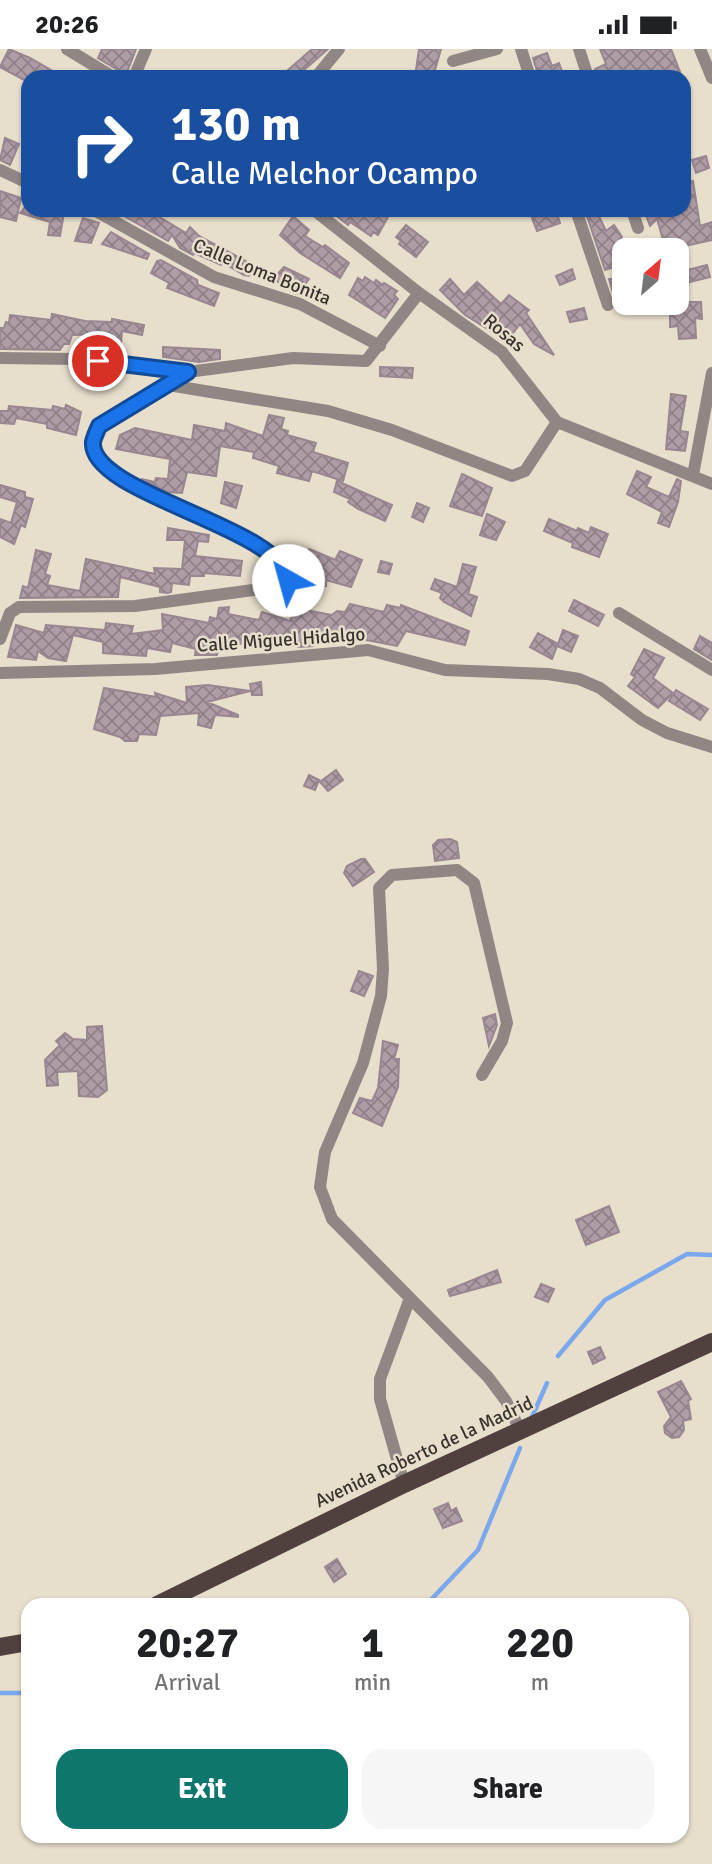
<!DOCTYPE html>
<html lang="en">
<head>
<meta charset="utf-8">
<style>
  body { margin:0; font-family:Signika,sans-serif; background:#f6f6f6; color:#202124; height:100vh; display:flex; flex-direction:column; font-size:26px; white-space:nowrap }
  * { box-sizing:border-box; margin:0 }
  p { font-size:23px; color:#757577 }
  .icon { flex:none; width:38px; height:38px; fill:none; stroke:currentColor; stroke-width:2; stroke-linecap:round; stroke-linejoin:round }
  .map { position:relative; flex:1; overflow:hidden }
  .panel { position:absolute; left:21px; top:1549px; width:668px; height:245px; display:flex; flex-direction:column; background:#fff; border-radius:21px; box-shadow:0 2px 5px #0004 }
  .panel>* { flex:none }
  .banner { position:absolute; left:21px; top:21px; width:670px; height:147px; border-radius:21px; box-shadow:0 2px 5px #0004; background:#1a4fa0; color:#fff; overflow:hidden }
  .needle { width:46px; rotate:28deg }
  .fabs { position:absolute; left:612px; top:189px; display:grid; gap:14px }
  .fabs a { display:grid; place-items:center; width:77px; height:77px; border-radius:14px; background:#fff; box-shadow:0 2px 5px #0004; font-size:35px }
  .pin { position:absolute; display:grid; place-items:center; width:60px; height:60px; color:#fff; margin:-30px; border:4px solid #fff; border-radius:50%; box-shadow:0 2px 7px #0007 }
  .me { position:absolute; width:77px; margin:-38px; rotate:322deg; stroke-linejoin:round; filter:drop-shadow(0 0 5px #0008) }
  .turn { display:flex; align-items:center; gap:24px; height:147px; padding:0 35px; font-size:32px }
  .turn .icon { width:91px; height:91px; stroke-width:2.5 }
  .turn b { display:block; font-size:49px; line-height:60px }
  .eta { display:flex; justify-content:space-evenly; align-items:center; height:119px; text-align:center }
  .eta b { font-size:42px; font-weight:700; line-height:49px }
  .primary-button { display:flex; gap:14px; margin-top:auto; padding:14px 35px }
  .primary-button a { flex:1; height:80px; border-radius:21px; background:#0f766e; color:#fff; font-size:28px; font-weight:700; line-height:80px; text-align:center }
  .primary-button a+a { background:#f6f6f6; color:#202124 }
  .status { display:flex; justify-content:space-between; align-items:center; height:49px; padding:0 35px; background:#fff; direction:ltr }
  .status svg { height:19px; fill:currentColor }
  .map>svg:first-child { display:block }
</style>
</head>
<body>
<div class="status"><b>20:26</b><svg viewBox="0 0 49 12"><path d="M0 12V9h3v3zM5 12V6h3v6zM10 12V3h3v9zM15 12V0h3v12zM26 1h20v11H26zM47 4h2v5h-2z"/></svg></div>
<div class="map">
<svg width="712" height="1815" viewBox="0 0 712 1815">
  <defs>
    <pattern id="building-cross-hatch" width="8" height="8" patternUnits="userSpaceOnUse" patternTransform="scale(1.75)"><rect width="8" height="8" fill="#af9ca6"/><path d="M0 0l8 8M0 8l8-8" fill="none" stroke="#8f8088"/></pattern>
  </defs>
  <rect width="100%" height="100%" fill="#e7decc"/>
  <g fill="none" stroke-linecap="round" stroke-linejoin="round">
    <path stroke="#7ba7ec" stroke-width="4.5" d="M558,1307L605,1251L687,1205L712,1206
      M532,1368L547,1334
      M426,1556L478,1501L520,1399
      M0,1644H28"/>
  </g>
  <path fill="url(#building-cross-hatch)" stroke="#998690" stroke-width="2" d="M9,0L30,9L63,28H28V33L0,18Z
    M102,0H136L126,26L98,9Z
    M312,0H328L296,28H280Z
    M419,0H441L433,28H415Z
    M600,0H671L682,28H610L609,24L597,28L595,20L606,15Z
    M547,4L552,17L559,14L564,28H539L533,9Z
    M5,89L19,95L10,116L0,111Z
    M706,107L709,119L696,124L692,111Z
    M693,132L700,177L712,173V191L666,201L657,170L650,177L644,161H687L684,134Z
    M0,142L21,149L16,172L0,168Z
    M25,158L28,161L64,164L60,187L48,186L50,173L20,164Z
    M129,161H148L186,184L190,178L199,187L255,217L249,227L244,226L222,213L221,216L194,204L193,206L180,199L172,186L168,192L124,167Z
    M329,161H375L388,168L378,186L373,183L371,187L350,173L348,176Z
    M556,161L560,174L537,182L532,169Z
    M585,161H596L606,182L614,176L622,188L613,198L615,214L612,219L605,221Z
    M293,167L309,181L305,187L323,198L325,196L349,214L340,229L300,204L280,186Z
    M83,169L99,174L91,194L75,192Z
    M406,176L428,193L416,208L399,195L401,192L396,188Z
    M111,183L149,205L147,210L102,195Z
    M161,211L197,231L198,236L219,244L214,257L167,239L169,234L151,224L157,212Z
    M707,216L710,228L682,235L680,223Z
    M284,218L309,230L298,245L273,230Z
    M572,220L575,230L560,236L556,227Z
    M365,228L374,234L376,231L383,236L384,234L397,242L394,246L398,250L385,269L349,246L358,229L363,232Z
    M450,230L464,246L477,233L501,255L509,246L529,261L526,264L554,306L534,295L520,275L507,292L465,266L440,241Z
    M609,230H614L616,237H620L621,253L616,254Z
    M677,253H701L702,270L695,269L696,289L679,290L678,277L670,278V266H673V257H677Z
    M584,259L587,270L570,273L567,263Z
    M52,265L85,272L112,273V270L144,276L142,286L122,282L120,306L111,305V285L72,286L69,295H64L60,301L0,300V279H4L6,273L9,274L10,266L51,271Z
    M163,298L220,301V310L199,313L163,308Z
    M380,318L413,319L412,329L380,327Z
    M671,345L686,347L680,382L688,383L685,402L666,400Z
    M66,356L81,363L76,386L47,379V375L16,369L14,375L0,374V362H8L9,357L52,361L53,357L65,360Z
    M269,366L284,369L281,380L288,382L287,386L316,394L313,403L348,414L343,432L312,422L309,432L277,424L279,417L253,409L254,403L220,397L216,427L187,423L182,444L167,443L141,430L155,433L156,429L168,430L170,410L116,400L120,386L135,379L192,391L194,376L225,382L226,374L263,387Z
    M637,422L651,428L646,438L669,448L677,430L681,432L678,453L669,478L658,474L662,463L627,445Z
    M462,425L492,439L482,467L450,457Z
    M337,432L392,456L385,472L358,460L348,453L350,450L334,443Z
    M225,433L242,437L236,459L221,454Z
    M0,436L25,443V448L33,450L25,478L21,476L14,495L0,488V470L11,474L17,453L0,448Z
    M417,454L429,459L423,473L412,468Z
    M487,465L505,473L496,491L480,486Z
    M549,470L577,482L578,479L589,484L591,478L608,485L599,508L572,498L573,494L544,482Z
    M168,479L209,486L208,493L198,492L195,507L242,512L240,527L204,524V527H190L189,536L172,534L171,543L168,544L160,543V538L120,528L118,548L20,549L23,537L28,539L36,501L51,505L45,525L50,527L47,536L80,542L86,510L155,525L154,519L182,520L185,491H167Z
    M309,500L338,512L336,509L340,502L362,511L351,538L326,531V537L313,536L309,528L296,519Z
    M381,512L392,515L389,525L378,523Z
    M463,515L476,518L468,545L477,548L471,567L444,553L440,549L442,544L431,540L435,530L457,538Z
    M574,551L604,566L598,577L569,562Z
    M350,555L384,563L387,556L400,559L401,556L469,582L465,596L406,582L397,597L330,584L328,590L316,587L313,597L299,598L271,590L268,601L220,590L217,606H195L196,600L172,594L170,603L147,599L146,607L103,604V593L73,586L66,612L48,609L38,602L36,611L8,608L16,576L44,584L46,576L105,581L106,574L133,577L131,585L163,581L162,565L209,574L210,568L217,570L219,559L229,558L228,565L259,571L262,563L290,572L295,559L332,566L337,562L345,563Z
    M563,581L578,587L571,603L557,597L552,610L530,598L538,584L558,595Z
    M700,587L712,594V611L694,600Z
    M644,600L664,609L653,629L673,644L658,659L628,637L635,628L631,625Z
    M261,633L262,646H252L250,635Z
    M208,636L250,642L207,653L238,666V668L215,666L211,679L198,676L199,664L160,667L156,686L139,685L137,692H125L120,688L94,680L104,639L156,648L155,644L187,654L186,638Z
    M676,641L708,660L700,671L669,652Z
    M336,721L343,731L328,742L320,733Z
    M309,726L319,731L315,741L304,737Z
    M450,790L457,793L459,809L435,812L433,796L438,791Z
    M361,810H365L374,823L353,837L344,824L347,817Z
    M359,922L373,927L364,947L351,942Z
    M495,965L497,976L489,997L483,969Z
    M102,977L107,1041L98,1048L79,1047L78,1022L57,1023L58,1036L47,1037L45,1011L60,996L56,992L65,984L73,990L87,991V978Z
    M383,992L398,996L394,1010H399L398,1038L382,1077L353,1064L360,1049L372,1052L378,1039Z
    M609,1157L619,1183L586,1196L576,1171Z
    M497,1221L501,1233L450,1247L448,1241Z
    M541,1235L554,1240L548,1253L535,1248Z
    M600,1298L605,1309L593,1315L588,1303Z
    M681,1332L691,1350L688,1352L691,1370L683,1372L684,1381L679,1388L672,1389L665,1384L664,1377L671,1368L658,1343Z
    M448,1454L451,1462L456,1459L462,1472L443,1479L434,1460Z
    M337,1510L346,1525L334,1533L325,1518Z"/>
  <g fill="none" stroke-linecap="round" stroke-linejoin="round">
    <path stroke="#908785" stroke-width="12" d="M67,0L113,28
      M521,0L530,28
      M579,0L588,28
      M700,0L712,29
      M453,12L497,0
      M134,28L146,0
      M316,28L339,0
      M0,121L28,134
      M94,161L214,228L300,255L380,297
      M314,161L419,244L502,303L557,373L712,435
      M576,161L608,256
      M632,161L638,179
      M0,309L76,310L188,323
      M168,336L328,362L392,381L512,427L525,422L557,373
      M693,426L712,324
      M619,564L712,621
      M0,590L10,564L19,558L135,557L283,537L288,531C282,478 89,445 93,393C94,388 97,382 99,377L188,323L293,309L366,312L419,244
      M0,624L155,620L368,601L445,621L548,625L579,630L600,639L642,671L667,684L712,698
      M482,1026L502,992L507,974L474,834L457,821L392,826L379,839L383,920L381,947L363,1014L325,1103L320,1138L332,1170L488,1328L506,1352L520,1381
      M404,1435L380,1350V1330L410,1249"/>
    <path stroke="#50403e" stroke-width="18" d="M157,1556L404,1435L712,1293
      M0,1598L28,1593"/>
  </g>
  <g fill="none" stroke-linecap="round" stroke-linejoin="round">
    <g stroke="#114b97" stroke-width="18">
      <path id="route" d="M98,312L188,323L99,377C97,382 94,388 93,393C89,445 282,478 288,531"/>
    </g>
    <use href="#route" stroke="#1a73e8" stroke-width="12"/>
  </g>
  <g text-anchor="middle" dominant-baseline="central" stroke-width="5" stroke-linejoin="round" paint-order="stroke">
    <g font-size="19" fill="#38342d" stroke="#e7decc">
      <text transform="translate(262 223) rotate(22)">Calle Loma Bonita</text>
      <text transform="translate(504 284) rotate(40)">Rosas</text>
      <text transform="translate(281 591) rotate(-4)">Calle Miguel Hidalgo</text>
      <text transform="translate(424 1403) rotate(-25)">Avenida Roberto de la Madrid</text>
    </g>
  </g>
</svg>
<div class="fabs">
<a><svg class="needle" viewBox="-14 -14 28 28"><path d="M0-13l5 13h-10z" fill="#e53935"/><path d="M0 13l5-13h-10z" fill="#757577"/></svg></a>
</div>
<div class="pin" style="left:98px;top:312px;background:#d93025"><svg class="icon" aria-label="arrive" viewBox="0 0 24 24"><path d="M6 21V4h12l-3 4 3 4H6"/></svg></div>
<svg class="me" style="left:288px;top:531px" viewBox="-20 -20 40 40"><circle r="19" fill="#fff"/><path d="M0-13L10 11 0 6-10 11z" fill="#1a73e8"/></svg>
<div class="banner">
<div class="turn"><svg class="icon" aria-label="right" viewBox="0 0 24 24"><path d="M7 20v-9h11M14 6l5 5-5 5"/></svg><div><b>130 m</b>Calle Melchor Ocampo</div></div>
</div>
<section class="panel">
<div class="eta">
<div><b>20:27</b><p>Arrival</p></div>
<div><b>1</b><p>min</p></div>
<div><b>220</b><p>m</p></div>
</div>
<div class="primary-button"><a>Exit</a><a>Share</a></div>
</section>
</div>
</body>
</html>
